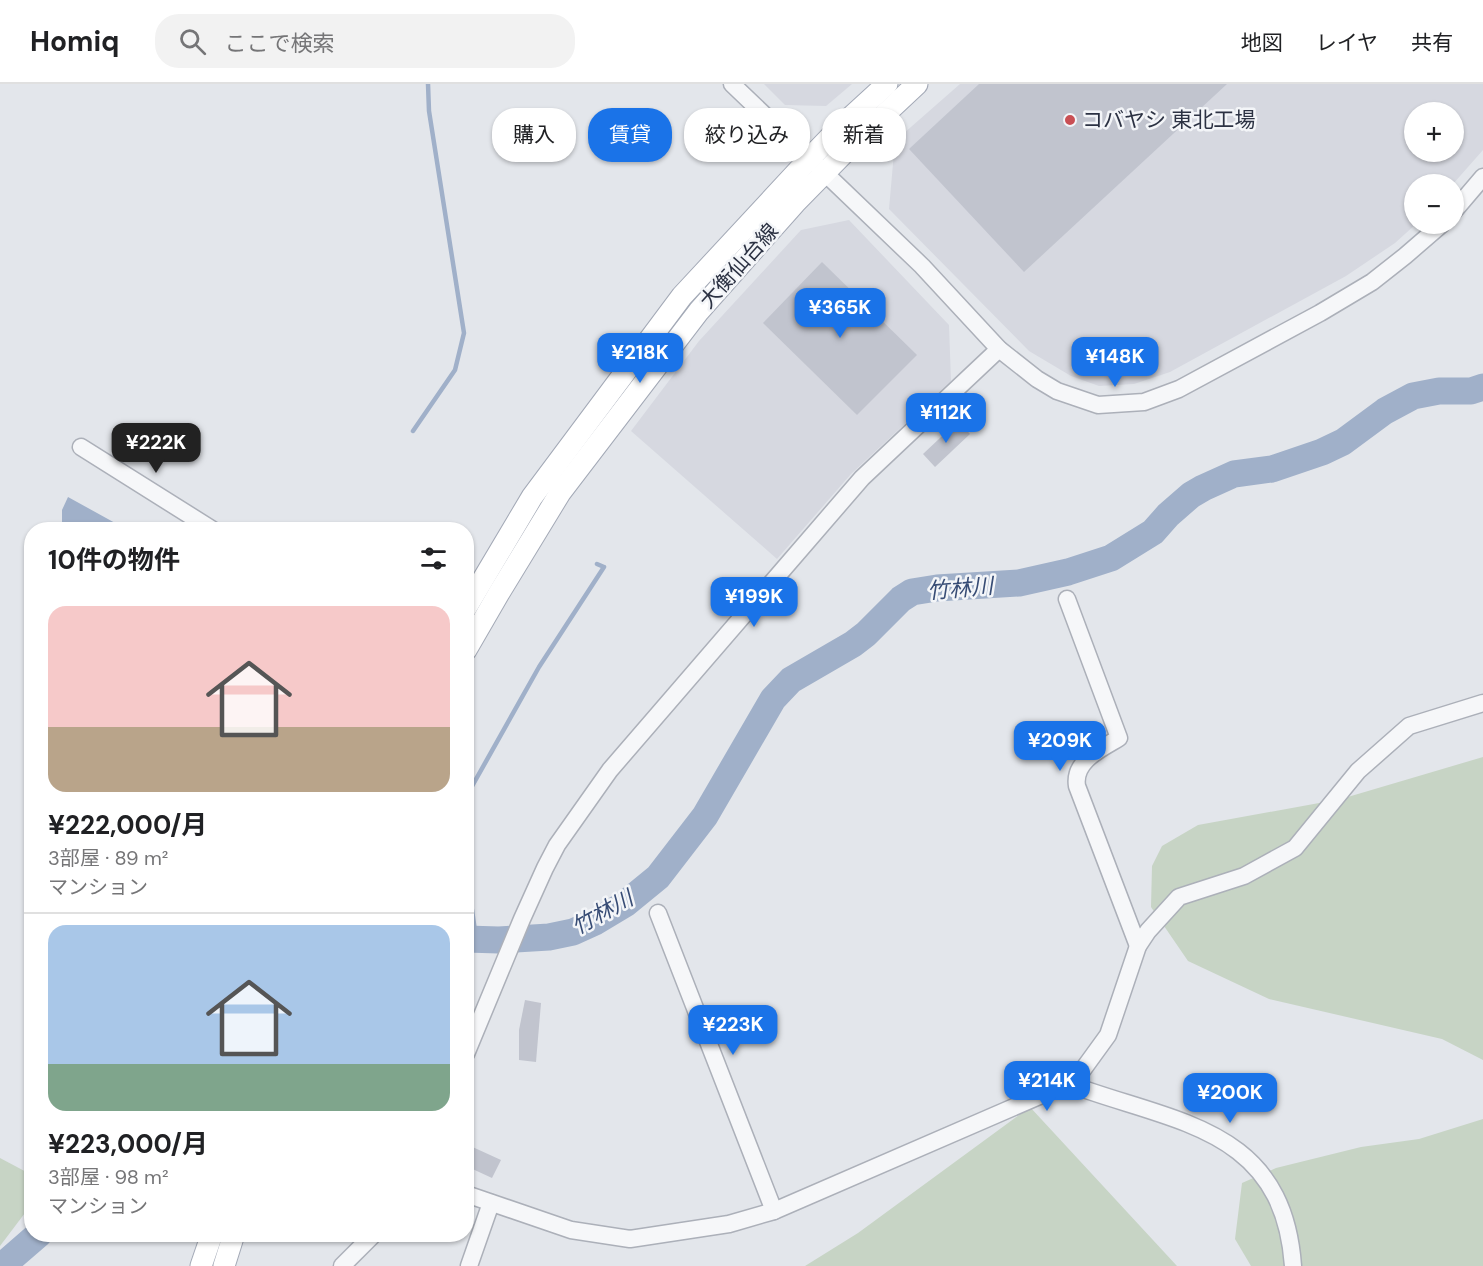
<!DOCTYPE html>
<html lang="ja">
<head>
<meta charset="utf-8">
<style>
  body { margin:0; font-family:"DM Sans","Noto Sans JP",sans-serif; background:#f2f2f2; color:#202124; height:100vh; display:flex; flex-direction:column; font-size:22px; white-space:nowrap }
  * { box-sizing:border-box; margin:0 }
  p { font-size:20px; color:#757577 }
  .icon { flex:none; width:33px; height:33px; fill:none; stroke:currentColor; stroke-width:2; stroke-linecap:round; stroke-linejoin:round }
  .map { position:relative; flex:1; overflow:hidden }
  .panel { position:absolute; left:24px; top:438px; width:450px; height:720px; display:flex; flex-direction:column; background:#fff; border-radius:24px; box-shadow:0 2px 4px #0004 }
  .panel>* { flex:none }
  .hud { position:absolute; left:492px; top:24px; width:570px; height:54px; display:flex; gap:12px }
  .tools { position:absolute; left:1404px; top:18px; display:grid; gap:12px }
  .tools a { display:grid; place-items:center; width:60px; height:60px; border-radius:50%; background:#fff; box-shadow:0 2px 4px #0004; font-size:30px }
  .price { position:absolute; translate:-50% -51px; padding:0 14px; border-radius:12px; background:#1a73e8; color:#fff; font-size:20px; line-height:39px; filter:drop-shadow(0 2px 3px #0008) }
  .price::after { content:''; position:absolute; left:50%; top:36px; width:18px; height:14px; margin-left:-9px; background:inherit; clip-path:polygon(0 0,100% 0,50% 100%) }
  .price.on { background:#222; color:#fff }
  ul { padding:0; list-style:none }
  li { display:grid; align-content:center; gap:12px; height:318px; padding:0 24px }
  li+li { border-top:2px solid #e0e0e0 }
  li span { display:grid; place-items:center; height:186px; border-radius:18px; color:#555 }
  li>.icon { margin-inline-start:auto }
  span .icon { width:108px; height:108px; fill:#fffc; stroke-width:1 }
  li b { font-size:26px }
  h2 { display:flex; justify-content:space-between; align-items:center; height:72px; padding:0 24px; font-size:26px }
  .pill { padding:0 21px; border-radius:24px; background:#fff; box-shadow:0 2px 4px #0004; font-size:21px; line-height:54px }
  .pill.on { background:#1a73e8; color:#fff }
  header { display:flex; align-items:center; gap:36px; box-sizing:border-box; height:84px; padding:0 30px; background:#fff; border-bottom:2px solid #e0e0e0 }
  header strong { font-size:28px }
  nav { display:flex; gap:33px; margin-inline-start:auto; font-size:21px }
  .search { width:420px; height:54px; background:#f2f2f2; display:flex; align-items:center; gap:15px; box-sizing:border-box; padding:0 21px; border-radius:24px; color:#757577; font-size:22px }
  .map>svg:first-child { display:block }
</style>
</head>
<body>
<header>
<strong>Homiq</strong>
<div class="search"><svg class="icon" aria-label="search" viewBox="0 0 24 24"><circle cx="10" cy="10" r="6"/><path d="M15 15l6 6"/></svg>ここで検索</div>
<nav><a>地図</a><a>レイヤ</a><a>共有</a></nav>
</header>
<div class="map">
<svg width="1483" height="1182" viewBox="0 0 1483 1182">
  <rect width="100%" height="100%" fill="#e3e6eb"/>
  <g fill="#d6d8e0" fill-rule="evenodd">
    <polygon points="764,0 852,0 826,22 785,21"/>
    <path d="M960,0h523v66l-30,34h-39l2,40 -21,19 -49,33 -176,96 -36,12 -35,2 -28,-10 -42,-25 -140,-142 6,-68zM1414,28h40v40h-40z"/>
    <polygon points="849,136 949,241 951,297 851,390 777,475 631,347 699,257 801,146"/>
  </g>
  <g fill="#c7d4c5">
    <polygon points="1483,673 1483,976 1442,955 1269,915 1188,877 1151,823 1152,782 1162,762 1198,741 1341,715"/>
    <polygon points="1030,1023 1177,1182 805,1182 858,1149"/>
    <polygon points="1483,1035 1483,1182 1251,1182 1235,1155 1242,1099 1276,1084 1361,1063 1419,1055"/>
    <polygon points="0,1074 32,1091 31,1121 0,1162"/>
  </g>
  <polygon fill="#a0b0c9" points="68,413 126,445 62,445 62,426"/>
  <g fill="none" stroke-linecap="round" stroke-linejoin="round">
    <g stroke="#a0b0c9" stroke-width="4.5">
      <polyline points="413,347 455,286 464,249 429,27 428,0"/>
      <polyline points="466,713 539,583 604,483 597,480"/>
      <polyline points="466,784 476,854"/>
    </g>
    <g stroke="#a0b0c9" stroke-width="27">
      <polyline points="466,855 499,856 549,853 573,848 595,838 625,820 658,793 705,732 773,615 791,596 853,560 866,550 901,515 912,508 937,504 1019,499 1068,488 1111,474 1153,448 1168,431 1191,411 1203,404 1234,390 1272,385 1322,368 1343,358 1385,327 1413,312 1439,307 1471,307 1483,303"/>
      <polyline points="2,1182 39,1150"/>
    </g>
  </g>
  <g fill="#c1c4ce">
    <polygon points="979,0 1227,0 1024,188 909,65"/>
    <polygon points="822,178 917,271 857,331 763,239"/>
    <polygon points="958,337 970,350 935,383 923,370"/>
    <polygon points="525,916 541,919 536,978 519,976 519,946"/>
    <polygon points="466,1060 501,1076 492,1094 466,1082"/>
  </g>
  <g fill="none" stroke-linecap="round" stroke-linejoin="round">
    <g stroke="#acb0b9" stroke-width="19">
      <g id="minor">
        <polyline points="732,0 922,182 999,265 1037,295 1057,307 1098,321 1144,318 1179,305 1320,229 1372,198 1405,172 1442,140"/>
        <polyline points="1454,127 1483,93"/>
        <polyline points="81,363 213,446"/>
        <path d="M1067,515l52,139c-18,11 -46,23 -42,48l61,160"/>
        <polyline points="658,829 774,1127"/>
        <polyline points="466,970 522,835 545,784 557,761 610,686 862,394 999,265"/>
        <path d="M1064,998c106,41 219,42 229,184"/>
        <polyline points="466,1110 571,1146 630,1155 729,1140 774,1127 1044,1010 1079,991 1108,951 1138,862 1148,847 1179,813 1244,792 1295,764 1358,687 1409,642 1483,619"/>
        <polyline points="342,1182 374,1150"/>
        <polyline points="469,1182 491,1119"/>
      </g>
    </g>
    <g stroke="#a3a9b6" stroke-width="23">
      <g id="major">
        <polyline points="466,524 532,413 682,212 810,74 839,44 887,0"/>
        <polyline points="466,566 499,509 560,409 699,227 795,119 854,59 917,0"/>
        <polyline points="201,1182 212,1150"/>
        <polyline points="224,1182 234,1150"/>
      </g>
    </g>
    <use href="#minor" stroke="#f6f7f9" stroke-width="16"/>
    <use href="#major" stroke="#fff" stroke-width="21"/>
  </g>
  <circle fill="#c94f54" stroke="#f3f5f8" stroke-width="2" cx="1070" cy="36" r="6"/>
  <g text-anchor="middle" stroke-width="5" stroke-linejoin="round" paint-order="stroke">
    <g font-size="21" fill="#2c3243" stroke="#f3f5f8" text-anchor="start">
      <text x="1082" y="43">コバヤシ 東北工場</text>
    </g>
    <g font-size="21" fill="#2c3243" stroke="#f3f5f8">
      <text transform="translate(739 182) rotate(-48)" y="7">大衡仙台線</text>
    </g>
    <g font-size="22" font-style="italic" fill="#374c75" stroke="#f3f5f8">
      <text transform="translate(960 504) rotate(-5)" y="8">竹林川</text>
      <text transform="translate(602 828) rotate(-29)" y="8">竹林川</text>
    </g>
  </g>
</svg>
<div class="tools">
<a>+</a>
<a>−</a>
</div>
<b class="price" style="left:840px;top:255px">¥365K</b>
<b class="price" style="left:640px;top:300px">¥218K</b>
<b class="price" style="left:1115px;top:304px">¥148K</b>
<b class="price" style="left:946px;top:360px">¥112K</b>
<b class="price on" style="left:156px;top:390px">¥222K</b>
<b class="price" style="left:754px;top:544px">¥199K</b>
<b class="price" style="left:1060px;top:688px">¥209K</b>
<b class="price" style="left:733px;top:972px">¥223K</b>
<b class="price" style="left:1047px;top:1028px">¥214K</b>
<b class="price" style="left:1230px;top:1040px">¥200K</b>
<div class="hud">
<a class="pill">購入</a>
<a class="pill on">賃貸</a>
<a class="pill">絞り込み</a>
<a class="pill">新着</a>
</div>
<section class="panel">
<h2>10件の物件<svg class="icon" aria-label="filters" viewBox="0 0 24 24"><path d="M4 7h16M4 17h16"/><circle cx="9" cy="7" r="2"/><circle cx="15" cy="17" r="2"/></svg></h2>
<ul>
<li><span style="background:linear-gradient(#f6c9c9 65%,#b9a48a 0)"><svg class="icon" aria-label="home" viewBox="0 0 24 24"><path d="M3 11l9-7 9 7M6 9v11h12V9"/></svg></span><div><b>¥222,000/月</b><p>3部屋 · 89 m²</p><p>マンション</p></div></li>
<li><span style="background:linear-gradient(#a9c7e8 75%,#7fa58c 0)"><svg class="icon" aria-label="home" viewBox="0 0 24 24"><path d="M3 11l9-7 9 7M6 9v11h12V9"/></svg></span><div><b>¥223,000/月</b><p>3部屋 · 98 m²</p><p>マンション</p></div></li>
</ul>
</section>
</div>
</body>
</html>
